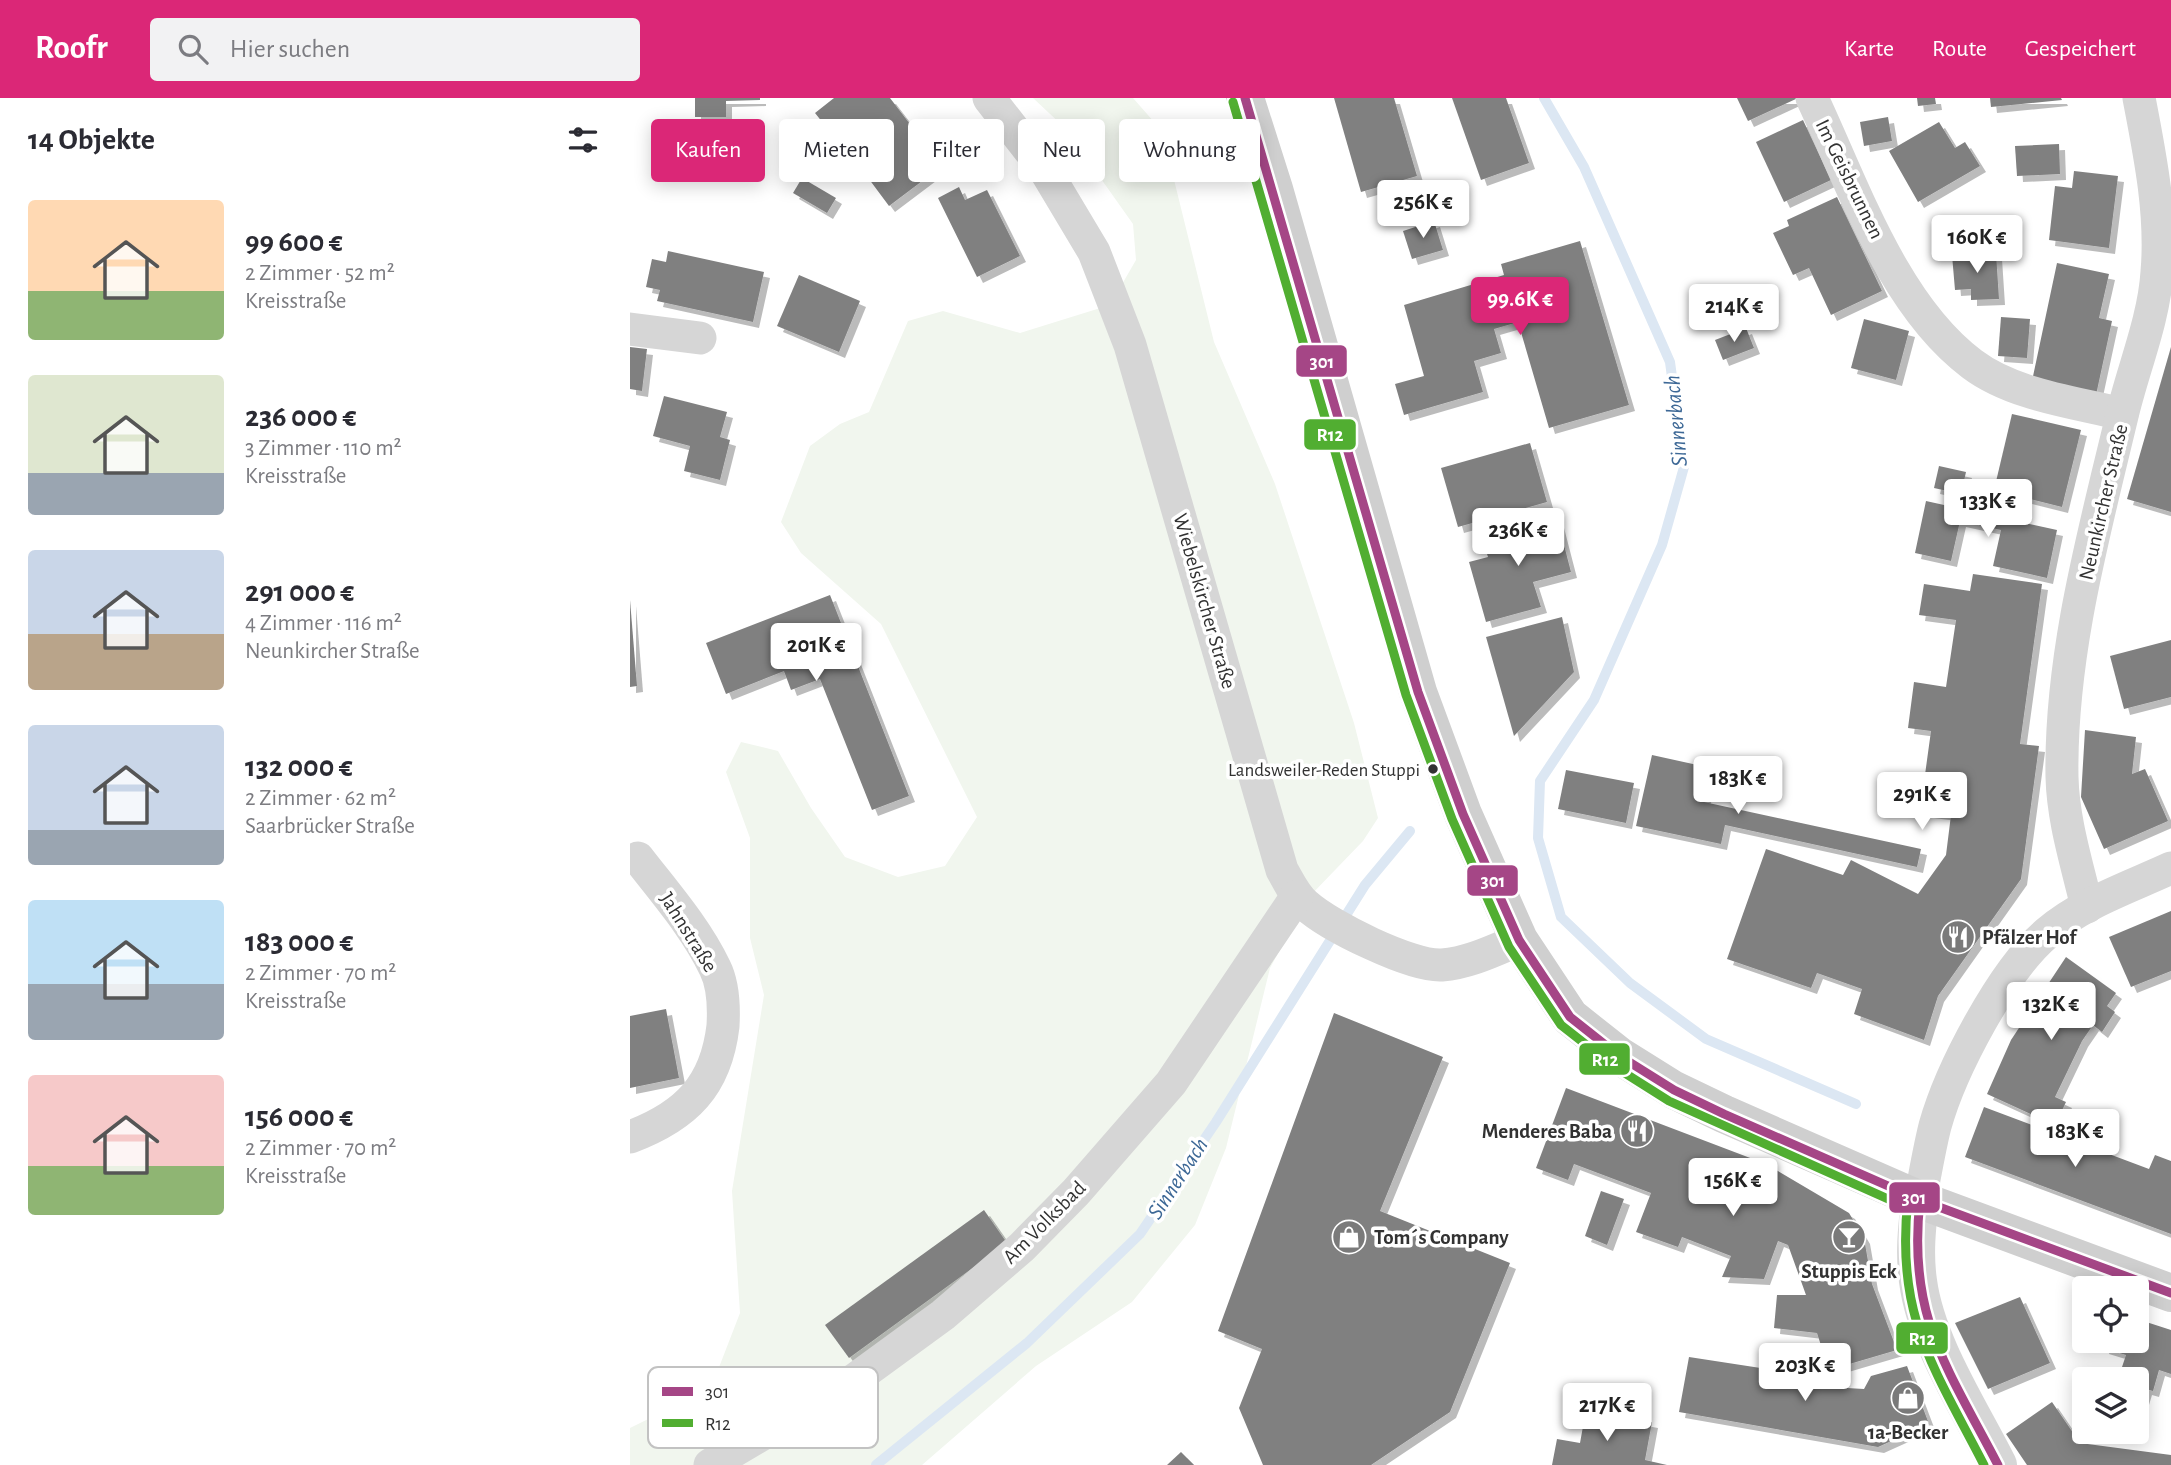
<!DOCTYPE html>
<html lang="de">
<head>
<meta charset="utf-8">
<style>
  body { margin:0; font-family:"Alegreya Sans",sans-serif; background:#f2f2f3; color:#2b2b33; height:100vh; display:flex; flex-direction:column; font-size:26px; white-space:nowrap }
  * { box-sizing:border-box; margin:0 }
  p { font-size:23px; color:#7c7c81 }
  .icon { flex:none; width:38px; height:38px; fill:none; stroke:currentColor; stroke-width:2; stroke-linecap:round; stroke-linejoin:round }
  .map { position:relative; flex:1; overflow:hidden }
  .sheet { display:flex; flex-direction:column; background:#fff; width:630px }
  .sheet>* { flex:none }
  .top-card { position:absolute; left:21px; top:21px; width:665px; height:63px; display:flex; gap:14px }
  .controls { position:absolute; left:1442px; top:1178px; display:grid; gap:14px }
  .controls a { display:grid; place-items:center; width:77px; height:77px; border-radius:7px; background:#fff; box-shadow:0 4px 18px #0003; font-size:35px }
  .price { position:absolute; translate:-50% -60px; padding:0 16px; border-radius:7px; background:#fff; color:#222; font-size:23px; line-height:46px; filter:drop-shadow(0 2px 4px #0008) }
  .price::after { content:''; position:absolute; left:50%; top:42px; width:21px; height:16px; margin-left:-10px; background:inherit; clip-path:polygon(0 0,100% 0,50% 100%) }
  .price.on { background:#db2777; color:#fff }
  ul { padding:0; list-style:none }
  li { display:flex; align-items:center; gap:21px; height:175px; padding:0 28px }
  li span { display:grid; place-items:center; flex:none; width:196px; height:140px; border-radius:7px; color:#555 }
  li>.icon { margin-inline-start:auto }
  span .icon { width:84px; height:84px; fill:#fffc; stroke-width:1 }
  li b { font-size:30px }
  h2 { display:flex; justify-content:space-between; align-items:center; height:84px; padding:0 28px; font-size:30px }
  .tag { padding:0 24px; border-radius:7px; background:#fff; box-shadow:0 4px 18px #0003; font-size:24px; line-height:63px }
  .tag.on { background:#db2777; color:#fff }
  header { display:flex; align-items:center; gap:42px; box-sizing:border-box; height:98px; padding:0 35px; background:#db2777; color:#fff }
  header strong { font-size:33px }
  nav { display:flex; gap:38px; margin-inline-start:auto; font-size:24px }
  .search { width:490px; height:63px; background:#f2f2f3; display:flex; align-items:center; gap:18px; box-sizing:border-box; padding:0 24px; border-radius:7px; color:#7c7c81; font-size:26px }
  main { display:flex; flex:1; min-height:0 }
  .map>svg:first-child { display:block }
</style>
</head>
<body>
<header>
<strong>Roofr</strong>
<div class="search"><svg class="icon" aria-label="search" viewBox="0 0 24 24"><circle cx="10" cy="10" r="6"/><path d="M15 15l6 6"/></svg>Hier suchen</div>
<nav><a>Karte</a><a>Route</a><a>Gespeichert</a></nav>
</header>
<main>
<section class="sheet">
<h2>14 Objekte<svg class="icon" aria-label="filters" viewBox="0 0 24 24"><path d="M4 7h16M4 17h16"/><circle cx="9" cy="7" r="2"/><circle cx="15" cy="17" r="2"/></svg></h2>
<ul>
<li><span style="background:linear-gradient(#ffd9b3 65%,#8fb573 0)"><svg class="icon" aria-label="home" viewBox="0 0 24 24"><path d="M3 11l9-7 9 7M6 9v11h12V9"/></svg></span><div><b>99 600 €</b><p>2 Zimmer · 52 m²</p><p>Kreisstraße</p></div></li>
<li><span style="background:linear-gradient(#dfe7d0 70%,#9aa5b1 0)"><svg class="icon" aria-label="home" viewBox="0 0 24 24"><path d="M3 11l9-7 9 7M6 9v11h12V9"/></svg></span><div><b>236 000 €</b><p>3 Zimmer · 110 m²</p><p>Kreisstraße</p></div></li>
<li><span style="background:linear-gradient(#c9d6e8 60%,#b9a48a 0)"><svg class="icon" aria-label="home" viewBox="0 0 24 24"><path d="M3 11l9-7 9 7M6 9v11h12V9"/></svg></span><div><b>291 000 €</b><p>4 Zimmer · 116 m²</p><p>Neunkircher Straße</p></div></li>
<li><span style="background:linear-gradient(#c9d6e8 75%,#9aa5b1 0)"><svg class="icon" aria-label="home" viewBox="0 0 24 24"><path d="M3 11l9-7 9 7M6 9v11h12V9"/></svg></span><div><b>132 000 €</b><p>2 Zimmer · 62 m²</p><p>Saarbrücker Straße</p></div></li>
<li><span style="background:linear-gradient(#bfe0f5 60%,#9aa5b1 0)"><svg class="icon" aria-label="home" viewBox="0 0 24 24"><path d="M3 11l9-7 9 7M6 9v11h12V9"/></svg></span><div><b>183 000 €</b><p>2 Zimmer · 70 m²</p><p>Kreisstraße</p></div></li>
<li><span style="background:linear-gradient(#f6c9c9 65%,#8fb573 0)"><svg class="icon" aria-label="home" viewBox="0 0 24 24"><path d="M3 11l9-7 9 7M6 9v11h12V9"/></svg></span><div><b>156 000 €</b><p>2 Zimmer · 70 m²</p><p>Kreisstraße</p></div></li>
</ul>
</section>
<div class="map">
<svg width="1541" height="1367" viewBox="0 0 1541 1367">
  <defs>
    <filter id="shadow"><feDropShadow dx="6" dy="6" stdDeviation="0" flood-color="#0004"/></filter>
  </defs>
  <rect width="100%" height="100%" fill="#fff"/>
  <polygon fill="#f1f6ee" points="403,0 503,0 532,33 584,244 645,386 724,625 748,720 733,743 679,799 640,870 596,1050 565,1127 502,1204 406,1268 292,1367 0,1367 0,1330 81,1290 110,1215 102,1093 134,897 120,840 120,740 96,674 111,644 148,653 181,710 215,759 268,779 315,768 347,719 251,526 171,455 151,424 180,348 210,326 239,314 278,223 313,213 390,235 480,207 506,162 503,126 435,30"/>
  <g fill="none" stroke-linecap="round" stroke-linejoin="round">
    <g stroke="#dce7f3" stroke-width="10">
      <polyline points="914,0 954,69 1040,264 1054,369 1032,447 964,602 910,683 908,740 931,819 1000,885 1076,941 1226,1006"/>
      <polyline points="246,1367 397,1245 510,1136 586,1024 735,787 780,733"/>
    </g>
  </g>
  <g fill="#808080" filter="url(#shadow)">
    <polygon points="65,0 130,0 130,2 96,3 96,19 65,19"/>
    <polygon points="204,0 260,0 312,68 259,108 233,73 241,67 208,22 197,30 185,15"/>
    <polygon points="704,0 764,0 787,78 731,94"/>
    <polygon points="822,0 876,0 899,65 851,82"/>
    <polygon points="1107,0 1168,0 1118,23"/>
    <polygon points="1287,0 1305,0 1306,6 1288,8"/>
    <polygon points="1360,0 1431,0 1432,2 1361,9"/>
    <polygon points="1258,19 1262,43 1234,48 1230,24"/>
    <polygon points="1173,22 1201,82 1154,104 1126,44"/>
    <polygon points="1309,24 1325,50 1335,44 1350,68 1288,104 1259,53"/>
    <polygon points="1429,46 1430,76 1387,78 1385,48"/>
    <polygon points="1444,73 1488,78 1479,150 1419,142 1425,88 1442,90"/>
    <polygon points="172,80 206,100 197,115 163,95"/>
    <polygon points="329,89 335,102 357,92 390,158 347,179 308,100"/>
    <polygon points="1207,99 1252,193 1201,217 1179,170 1163,177 1143,135 1159,128 1157,122"/>
    <polygon points="804,123 813,152 782,161 773,133"/>
    <polygon points="950,143 999,307 919,330 888,224 864,231 871,255 844,263 853,294 774,317 765,286 794,278 774,207 874,177 871,166"/>
    <polygon points="38,153 134,174 123,224 27,203 30,192 16,189 22,161 36,164"/>
    <polygon points="1366,155 1369,201 1341,202 1341,191 1325,192 1322,157"/>
    <polygon points="1427,165 1479,176 1469,220 1482,223 1466,297 1402,283"/>
    <polygon points="169,177 230,203 209,254 147,228"/>
    <polygon points="1371,219 1400,221 1397,260 1368,258"/>
    <polygon points="1234,221 1279,233 1266,282 1221,270"/>
    <polygon points="1116,230 1124,250 1093,262 1085,242"/>
    <polygon points="0,249 17,251 12,293 0,291"/>
    <polygon points="1541,249 1541,414 1497,401"/>
    <polygon points="34,298 97,314 90,339 100,342 90,382 54,373 60,348 23,338"/>
    <polygon points="1382,316 1451,332 1432,409 1364,392"/>
    <polygon points="900,345 917,404 828,429 811,370"/>
    <polygon points="1309,368 1336,374 1331,396 1304,390"/>
    <polygon points="1296,403 1427,432 1417,480 1363,468 1371,432 1330,423 1321,463 1285,455"/>
    <polygon points="927,420 941,474 903,484 911,509 856,524 839,464 858,459 852,440"/>
    <polygon points="1343,476 1412,486 1390,646 1409,648 1391,781 1308,898 1294,942 1224,916 1232,891 1187,875 1181,890 1097,861 1136,751 1213,777 1221,762 1288,796 1316,757 1321,717 1290,713 1301,633 1278,630 1284,584 1316,589 1326,522 1289,517 1294,486 1340,493"/>
    <polygon points="200,497 279,698 242,712 190,581 161,592 154,573 96,596 76,545"/>
    <polygon points="0,502 7,588 0,589"/>
    <polygon points="932,519 944,574 884,638 856,539"/>
    <polygon points="1541,542 1541,599 1494,611 1480,558"/>
    <polygon points="1455,632 1506,639 1502,676 1515,671 1538,723 1474,751 1451,699"/>
    <polygon points="1022,657 1081,670 1074,704 1291,751 1287,769 1095,727 1091,746 1006,728"/>
    <polygon points="936,672 1004,685 996,725 928,711"/>
    <polygon points="1541,813 1541,873 1501,889 1479,839"/>
    <polygon points="1436,859 1486,895 1477,908 1485,914 1472,934 1463,927 1452,943 1425,999 1436,1004 1425,1027 1357,996 1381,942"/>
    <polygon points="36,911 49,980 0,990 0,918"/>
    <polygon points="704,915 813,959 750,1113 880,1165 820,1314 741,1367 633,1367 609,1310 632,1251 588,1233"/>
    <polygon points="936,990 1136,1066 1219,1115 1234,1140 1242,1186 1267,1252 1199,1272 1187,1235 1144,1230 1147,1197 1176,1197 1158,1147 1148,1143 1134,1181 1092,1179 1101,1158 1052,1139 1048,1149 1006,1134 1021,1095 944,1066 938,1082 906,1070"/>
    <polygon points="1354,1009 1519,1071 1525,1057 1541,1063 1541,1136 1335,1059"/>
    <polygon points="971,1093 994,1101 977,1147 955,1138"/>
    <polygon points="354,1112 377,1145 219,1260 195,1227"/>
    <polygon points="1390,1199 1420,1265 1358,1291 1325,1225"/>
    <polygon points="1507,1221 1541,1232 1541,1276 1529,1272 1523,1293 1516,1291 1507,1321 1507,1281 1488,1281 1496,1257 1473,1250 1475,1242 1507,1242"/>
    <polygon points="1059,1259 1150,1273 1165,1287 1234,1291 1241,1278 1277,1268 1299,1326 1248,1349 1049,1314"/>
    <polygon points="1452,1272 1481,1280 1454,1281 1454,1309 1442,1306"/>
    <polygon points="1422,1304 1450,1345 1541,1357 1541,1367 1397,1367 1376,1336"/>
    <polygon points="956,1312 1022,1324 1015,1362 1037,1367 922,1367 927,1341 950,1345"/>
    <polygon points="551,1354 564,1367 537,1367"/>
  </g>
  <g fill="none" stroke-linecap="round" stroke-linejoin="round">
    <g stroke="#d6d6d6" stroke-width="33">
      <path d="M359,0l56,72 49,82 36,93 152,525c7,12 13,26 24,35 23,21 106,62 136,60 27,-2 53,-15 77,-25"/>
      <path d="M1182,0c41,87 81,207 160,266 41,31 102,38 150,50"/>
      <polyline points="0,231 70,240"/>
      <path d="M1457,809c-10,-43 -24,-86 -25,-130 -2,-122 32,-244 60,-361 11,-47 32,-96 35,-144 5,-58 -7,-117 -18,-174"/>
      <path d="M0,1039c56,-21 86,-51 93,-111 1,-18 0,-42 -8,-58 -19,-40 -50,-75 -77,-110"/>
      <path d="M1290,1102c5,-25 9,-50 15,-74 16,-57 68,-156 112,-193 35,-30 83,-46 124,-65"/>
      <polyline points="80,1367 224,1282 313,1217 392,1149 446,1094 541,985 667,798"/>
    </g>
    <path stroke="#d6d6d6" stroke-width="38" d="M1290,1102c-3,27 -6,53 -2,81 8,62 52,128 80,184"/>
    <polyline stroke="#cfcfcf" stroke-width="38" points="615,0 644,91 788,594 833,716 889,842 940,919 988,957 1044,992 1094,1016 1290,1102 1541,1195"/>
    <g stroke="#fff" stroke-width="14">
      <g id="bus-1">
        <polyline points="615,0 788,594 833,716 889,842 940,919 988,957 1044,992 1094,1016 1290,1102 1541,1195"/>
        <path d="M1290,1102c-13,116 27,167 78,265"/>
      </g>
    </g>
    <g stroke="#fff" stroke-width="14">
      <g id="bus-2">
        <polyline points="603,4 776,597 822,721 879,849 931,927 982,967 1039,1003 1285,1113"/>
        <path d="M1278,1101c-13,116 25,167 76,266"/>
      </g>
    </g>
    <use href="#bus-1" stroke="#a54686" stroke-width="9"/>
    <use href="#bus-2" stroke="#51ae31" stroke-width="9"/>
  </g>
  <defs>
    <g id="restaurant-disc" transform="scale(1.75)"><circle r="9.5" fill="#7a7a7a" stroke="#fff"/><path d="M-5-6h1v4h1v-4h1v4h1v-4h1v5L-1.5 .5V6h-2V.5L-5-1ZM5-6V6H3V1.5H1.5Q1.5-4 5-6Z" fill="#fff"/></g>
    <g id="shop-disc" transform="scale(1.75)"><circle r="9.5" fill="#7a7a7a" stroke="#fff"/><path d="M-5-2.5h2.3a2.7 3.5 0 0 1 5.4 0H5L5.5 6h-11ZM-1.5-2.5h3a1.5 2.3 0 0 0-3 0Z" fill="#fff"/></g>
    <g id="bar-disc" transform="scale(1.75)"><circle r="9.5" fill="#7a7a7a" stroke="#fff"/><path d="M-6-5H6L.8 .8V4.5H3.5V6h-7V4.5H-.8V.8Z" fill="#fff"/></g>
  </defs>
  <g fill-rule="evenodd">
    <use href="#restaurant-disc" x="1328" y="839"/>
    <use href="#restaurant-disc" x="1007" y="1033"/>
    <use href="#shop-disc" x="719" y="1139"/>
    <use href="#bar-disc" x="1219" y="1139"/>
    <use href="#shop-disc" x="1278" y="1300"/>
  </g>
  <circle fill="#323232" stroke="#fff" stroke-width="2.5" cx="803" cy="671" r="6"/>
  <g text-anchor="middle" stroke-width="7" stroke-linejoin="round" paint-order="stroke">
    <g font-size="19" fill="#323232" stroke="#fff" text-anchor="end">
      <text x="790" y="678">Landsweiler-Reden Stuppi</text>
    </g>
    <g font-size="21" fill="#323232" stroke="#fff">
      <text transform="translate(1220 81) rotate(64)" y="7">Im Geisbrunnen</text>
      <text transform="translate(1473 404) rotate(-77)" y="7">Neunkircher Straße</text>
      <text transform="translate(575 503) rotate(74)" y="7">Wiebelskircher Straße</text>
      <text transform="translate(59 834) rotate(58)" y="7">Jahnstraße</text>
      <text transform="translate(414 1124) rotate(-45)" y="7">Am Volksbad</text>
    </g>
    <g font-size="21" font-weight="bold" fill="#323232" stroke="#fff" text-anchor="start">
      <text x="1352" y="846">Pfälzer Hof</text>
      <text x="982" y="1040" text-anchor="end">Menderes Baba</text>
      <text x="744" y="1146">Tom´s Company</text>
      <text x="1219" y="1180" text-anchor="middle">Stuppis Eck</text>
      <text x="1278" y="1341" text-anchor="middle">1a-Becker</text>
    </g>
    <g font-size="23" font-style="italic" fill="#3d6896" stroke="#fff">
      <text transform="translate(1045 323) rotate(-95)" y="8">Sinnerbach</text>
      <text transform="translate(547 1080) rotate(-57)" y="8">Sinnerbach</text>
    </g>
  </g>
  <rect x="18" y="1269" width="230" height="81" rx="10" fill="#fff" stroke="#c2c2c2" stroke-width="2"/>
  <rect x="32" y="1289" width="31" height="9" fill="#a54686"/>
  <rect x="32" y="1321" width="31" height="8" fill="#51ae31"/>
  <g font-size="19" fill="#323232">
    <text x="75" y="1300">301</text>
    <text x="75" y="1332">R12</text>
  </g>
  <g stroke="#fff" stroke-width="2.5">
    <rect x="665" y="246" width="53" height="34" rx="7" fill="#a54686"/>
    <rect x="673" y="320" width="54" height="33" rx="7" fill="#51ae31"/>
    <rect x="836" y="766" width="53" height="33" rx="7" fill="#a54686"/>
    <rect x="948" y="944" width="53" height="34" rx="7" fill="#51ae31"/>
    <rect x="1258" y="1083" width="53" height="33" rx="7" fill="#a54686"/>
    <rect x="1265" y="1223" width="54" height="34" rx="7" fill="#51ae31"/>
  </g>
  <g font-size="19" text-anchor="middle" font-weight="bold" fill="#fff">
    <text x="692" y="270">301</text>
    <text x="700" y="343">R12</text>
    <text x="863" y="789">301</text>
    <text x="975" y="968">R12</text>
    <text x="1284" y="1106">301</text>
    <text x="1292" y="1247">R12</text>
  </g>
</svg>
<div class="controls">
<a><svg class="icon" aria-label="locate" viewBox="0 0 24 24"><circle cx="12" cy="12" r="6"/><path d="M12 2v4M12 18v4M2 12h4M18 12h4"/></svg></a>
<a><svg class="icon" aria-label="layers" viewBox="0 0 24 24"><path d="M12 4l9 5-9 5-9-5zM3 14l9 5 9-5"/></svg></a>
</div>
<b class="price" style="left:793px;top:142px">256K €</b>
<b class="price" style="left:1347px;top:177px">160K €</b>
<b class="price on" style="left:890px;top:239px">99.6K €</b>
<b class="price" style="left:1104px;top:246px">214K €</b>
<b class="price" style="left:1358px;top:441px">133K €</b>
<b class="price" style="left:888px;top:470px">236K €</b>
<b class="price" style="left:186px;top:585px">201K €</b>
<b class="price" style="left:1108px;top:718px">183K €</b>
<b class="price" style="left:1292px;top:734px">291K €</b>
<b class="price" style="left:1421px;top:944px">132K €</b>
<b class="price" style="left:1445px;top:1071px">183K €</b>
<b class="price" style="left:1103px;top:1120px">156K €</b>
<b class="price" style="left:1175px;top:1305px">203K €</b>
<b class="price" style="left:977px;top:1345px">217K €</b>
<div class="top-card">
<a class="tag on">Kaufen</a>
<a class="tag">Mieten</a>
<a class="tag">Filter</a>
<a class="tag">Neu</a>
<a class="tag">Wohnung</a>
</div>
</div>
</main>
</body>
</html>
